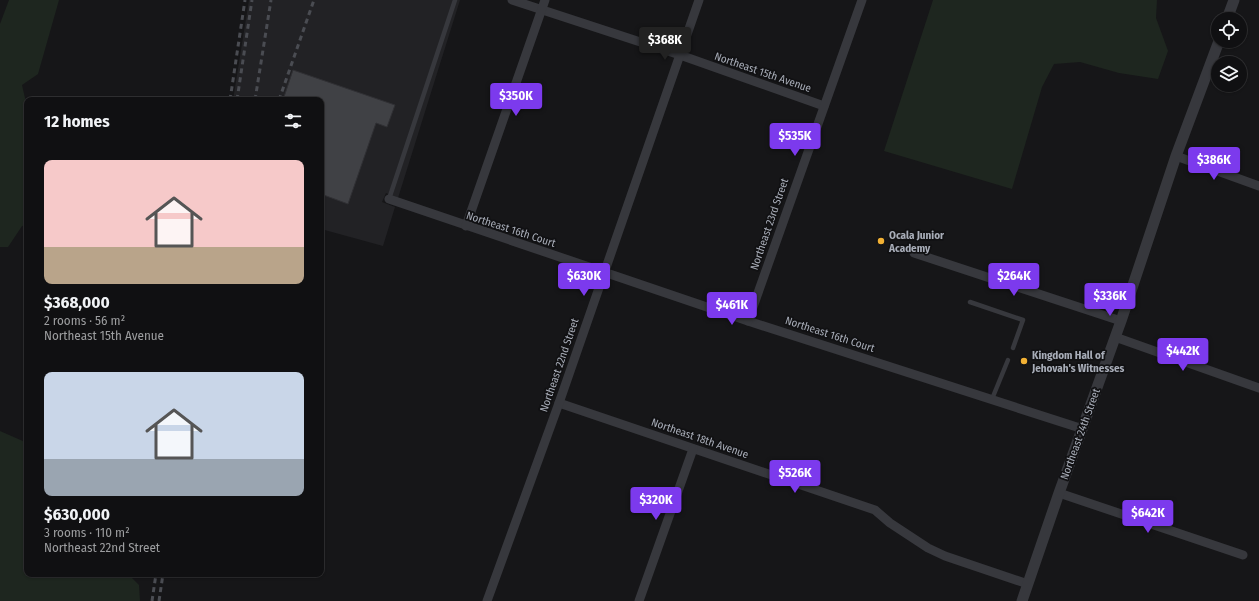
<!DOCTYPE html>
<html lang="en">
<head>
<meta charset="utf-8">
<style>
  body { margin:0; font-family:"Fira Sans Condensed",sans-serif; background:#1e1e20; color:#f1f3f6; height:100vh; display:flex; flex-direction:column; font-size:15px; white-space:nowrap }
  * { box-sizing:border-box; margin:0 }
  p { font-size:13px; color:#9c9d9f }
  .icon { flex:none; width:22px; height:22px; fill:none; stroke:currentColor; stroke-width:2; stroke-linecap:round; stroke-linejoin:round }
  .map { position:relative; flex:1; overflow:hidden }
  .sheet { position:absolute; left:24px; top:97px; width:300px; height:480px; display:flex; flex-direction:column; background:#101012; border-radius:8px; box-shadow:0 1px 3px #0004,0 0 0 1px #303032 }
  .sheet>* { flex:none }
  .tools { position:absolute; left:1211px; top:12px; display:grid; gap:8px }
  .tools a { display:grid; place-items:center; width:36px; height:36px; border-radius:50%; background:#101012; box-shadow:0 1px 3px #0004,0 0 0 1px #303032; font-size:20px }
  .price { position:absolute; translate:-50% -34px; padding:0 9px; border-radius:4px; background:#7c3aed; color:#fff; font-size:13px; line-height:26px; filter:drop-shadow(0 1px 2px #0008) }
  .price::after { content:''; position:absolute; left:50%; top:24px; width:12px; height:9px; margin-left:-6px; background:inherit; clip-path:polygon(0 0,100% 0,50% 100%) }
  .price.current { background:#222; color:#fff }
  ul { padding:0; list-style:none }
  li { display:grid; align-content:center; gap:8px; height:212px; padding:0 20px }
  li span { display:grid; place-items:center; height:124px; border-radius:8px; color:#555 }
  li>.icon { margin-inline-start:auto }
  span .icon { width:72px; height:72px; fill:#fffc; stroke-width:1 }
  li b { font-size:17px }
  h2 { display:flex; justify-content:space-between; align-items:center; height:48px; padding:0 20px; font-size:17px }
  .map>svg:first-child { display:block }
</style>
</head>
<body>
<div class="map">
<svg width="1259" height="601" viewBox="0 0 1259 601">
  <rect width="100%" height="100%" fill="#161618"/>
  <polygon fill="#222225" points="249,0 460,0 398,198 386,193 382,202 395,207 383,246 321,229 321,100 233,100"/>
  <g fill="#1e261f">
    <polygon points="9,0 59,0 38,74 22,85 27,107 27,225 22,226 8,247 0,247 0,24"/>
    <polygon points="933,0 1157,0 1156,18 1168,51 1158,79 1119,73 1080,62 1054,64 1042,87 1012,189 884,151"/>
    <polygon points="0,431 25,442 27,445 27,574 128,574 139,585 140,601 0,601"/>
  </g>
  <polygon fill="#404145" stroke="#303034" points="293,70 395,105 387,127 376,123 348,204 321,194 321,100 283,100"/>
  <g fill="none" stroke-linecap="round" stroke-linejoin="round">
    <g stroke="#37383d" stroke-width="4.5">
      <polyline points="389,199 455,0"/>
      <polyline points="970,302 1023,320 1013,348"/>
      <polyline points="992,399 1008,360"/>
    </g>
    <g stroke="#37383d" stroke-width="9">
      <polyline points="512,0 680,55 824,106"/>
      <polyline points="1176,156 1259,186"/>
      <polyline points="389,199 748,321 1083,429"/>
      <polyline points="466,226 545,0"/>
      <polyline points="914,253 1121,321"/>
      <polyline points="748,321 862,0"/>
      <polyline points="1115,337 1259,388"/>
      <polyline points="559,403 875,510 890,523 928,548 945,556 1028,584"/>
      <polyline points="1059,493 1243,555"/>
      <polyline points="487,601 559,403 699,0"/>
      <polyline points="639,601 693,449"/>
    </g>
    <g stroke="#37383d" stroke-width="11">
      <polyline points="1227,19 1234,0"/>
      <polyline points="1022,601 1059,493 1121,321 1176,156 1219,41"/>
    </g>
    <g stroke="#4a4c52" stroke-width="3" stroke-dasharray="5 4" stroke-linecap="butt">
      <polyline points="230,100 245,0"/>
      <polyline points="237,100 252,0"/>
      <polyline points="255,100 271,0"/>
      <polyline points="279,100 314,0"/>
      <polyline points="152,601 156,574"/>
      <polyline points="159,601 163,574"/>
    </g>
  </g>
  <g fill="#f2b134" stroke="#111113" stroke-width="1.5">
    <circle cx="881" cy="241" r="4"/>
    <circle cx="1024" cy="361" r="4"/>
  </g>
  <g text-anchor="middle" stroke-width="3.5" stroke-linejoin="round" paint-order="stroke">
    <g font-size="11" fill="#a8adb8" stroke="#111113">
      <text transform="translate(763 72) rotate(19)" y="4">Northeast 15th Avenue</text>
      <text transform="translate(769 224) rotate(-71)" y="4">Northeast 23rd Street</text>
      <text transform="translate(511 229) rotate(18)" y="4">Northeast 16th Court</text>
      <text transform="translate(830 334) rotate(18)" y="4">Northeast 16th Court</text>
      <text transform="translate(559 365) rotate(-71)" y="4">Northeast 22nd Street</text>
      <text transform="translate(1080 434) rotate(-70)" y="4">Northeast 24th Street</text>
      <text transform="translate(700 438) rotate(19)" y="4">Northeast 18th Avenue</text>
    </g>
    <g font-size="11" font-weight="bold" fill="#a8adb8" stroke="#111113" text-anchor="start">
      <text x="889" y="239">Ocala Junior<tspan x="889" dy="13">Academy</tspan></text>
      <text x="1032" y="359">Kingdom Hall of<tspan x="1032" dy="13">Jehovah's Witnesses</tspan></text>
    </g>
  </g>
</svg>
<div class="tools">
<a><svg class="icon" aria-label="locate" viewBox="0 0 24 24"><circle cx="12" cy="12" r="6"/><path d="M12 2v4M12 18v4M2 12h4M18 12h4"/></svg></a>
<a><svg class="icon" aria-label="layers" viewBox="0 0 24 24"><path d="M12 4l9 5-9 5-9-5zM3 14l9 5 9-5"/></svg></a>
</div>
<b class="price current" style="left:665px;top:61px">$368K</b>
<b class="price" style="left:516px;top:117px">$350K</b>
<b class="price" style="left:795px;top:157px">$535K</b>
<b class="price" style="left:1214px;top:181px">$386K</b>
<b class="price" style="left:584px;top:297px">$630K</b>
<b class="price" style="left:1014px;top:297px">$264K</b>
<b class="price" style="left:1110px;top:317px">$336K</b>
<b class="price" style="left:732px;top:326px">$461K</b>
<b class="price" style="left:1183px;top:372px">$442K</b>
<b class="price" style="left:795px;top:494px">$526K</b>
<b class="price" style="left:656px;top:521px">$320K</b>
<b class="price" style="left:1148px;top:534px">$642K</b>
<section class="sheet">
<h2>12 homes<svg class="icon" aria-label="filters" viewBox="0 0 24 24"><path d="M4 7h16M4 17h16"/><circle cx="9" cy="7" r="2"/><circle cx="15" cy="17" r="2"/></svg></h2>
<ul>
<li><span style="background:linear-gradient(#f6c9c9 70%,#b9a48a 0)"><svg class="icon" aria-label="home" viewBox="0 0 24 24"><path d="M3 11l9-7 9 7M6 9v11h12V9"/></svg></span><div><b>$368,000</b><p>2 rooms · 56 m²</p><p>Northeast 15th Avenue</p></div></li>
<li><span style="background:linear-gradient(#c9d6e8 70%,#9aa5b1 0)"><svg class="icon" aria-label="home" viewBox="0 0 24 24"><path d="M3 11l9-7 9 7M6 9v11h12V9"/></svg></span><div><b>$630,000</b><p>3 rooms · 110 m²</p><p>Northeast 22nd Street</p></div></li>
</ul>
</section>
</div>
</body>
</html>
